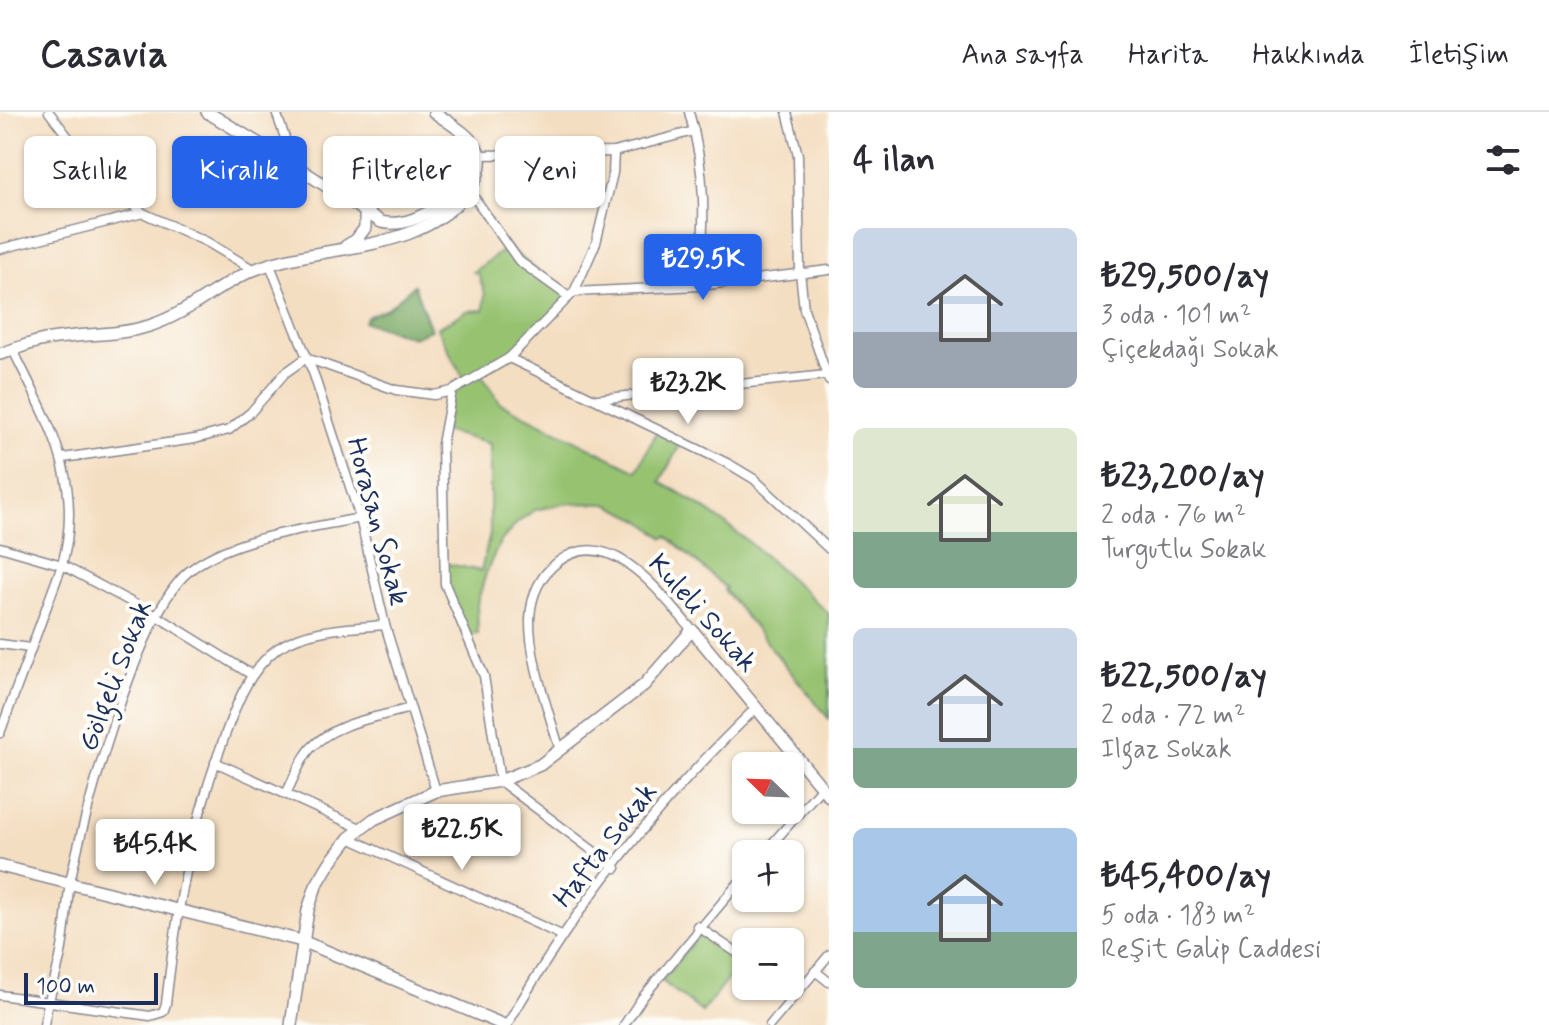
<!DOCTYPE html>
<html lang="tr">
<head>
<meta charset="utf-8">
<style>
  body { margin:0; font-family:Mynerve,sans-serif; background:#f2f2f3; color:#2b2b33; height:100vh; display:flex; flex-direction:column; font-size:30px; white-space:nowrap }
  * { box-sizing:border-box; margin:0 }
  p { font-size:26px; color:#7c7c81 }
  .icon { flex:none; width:44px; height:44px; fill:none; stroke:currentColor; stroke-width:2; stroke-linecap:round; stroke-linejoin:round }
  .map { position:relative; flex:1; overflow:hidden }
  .panel { display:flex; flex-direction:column; background:#fff; width:720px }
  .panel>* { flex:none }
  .hud { position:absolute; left:24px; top:24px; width:684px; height:72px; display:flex; gap:16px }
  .needle { width:52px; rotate:293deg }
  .fabs { position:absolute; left:732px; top:640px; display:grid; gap:16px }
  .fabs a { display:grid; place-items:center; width:72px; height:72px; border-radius:12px; background:#fff; box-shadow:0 2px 6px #0004; font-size:40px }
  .scale { position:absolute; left:24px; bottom:20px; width:134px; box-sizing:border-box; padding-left:8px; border:4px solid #1b2f5e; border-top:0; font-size:22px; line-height:28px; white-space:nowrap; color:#1b2f5e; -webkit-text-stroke:6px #fdfcf7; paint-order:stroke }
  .price { position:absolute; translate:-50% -68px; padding:0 18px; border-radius:8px; background:#fff; color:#222; font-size:26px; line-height:52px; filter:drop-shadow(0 2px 4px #0008) }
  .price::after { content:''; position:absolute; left:50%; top:48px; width:24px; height:18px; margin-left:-12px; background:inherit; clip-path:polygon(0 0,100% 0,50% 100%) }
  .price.current { background:#2563eb; color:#fff }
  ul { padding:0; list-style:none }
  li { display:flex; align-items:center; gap:24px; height:200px; padding:0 24px }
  li span { display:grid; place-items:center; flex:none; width:224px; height:160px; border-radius:12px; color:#555 }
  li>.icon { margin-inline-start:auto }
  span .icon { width:96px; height:96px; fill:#fffc; stroke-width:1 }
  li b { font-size:34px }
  h2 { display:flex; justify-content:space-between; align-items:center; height:96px; padding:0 24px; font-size:34px }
  .pill { padding:0 28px; border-radius:12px; background:#fff; box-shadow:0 2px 6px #0004; font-size:28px; line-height:72px }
  .pill.current { background:#2563eb; color:#fff }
  header { display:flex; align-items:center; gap:48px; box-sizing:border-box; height:112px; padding:0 40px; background:#fff; border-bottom:2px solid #e1e1e2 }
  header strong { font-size:38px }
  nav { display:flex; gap:44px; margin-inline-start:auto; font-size:28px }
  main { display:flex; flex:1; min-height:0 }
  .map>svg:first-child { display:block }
</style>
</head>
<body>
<header>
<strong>Casavia</strong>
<nav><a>Ana sayfa</a><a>Harita</a><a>Hakkında</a><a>İletişim</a></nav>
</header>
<main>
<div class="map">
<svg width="829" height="913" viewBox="0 0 829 913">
  <rect width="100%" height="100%" fill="#fdfcf7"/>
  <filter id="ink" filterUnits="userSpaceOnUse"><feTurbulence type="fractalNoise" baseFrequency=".0125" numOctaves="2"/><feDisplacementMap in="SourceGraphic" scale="16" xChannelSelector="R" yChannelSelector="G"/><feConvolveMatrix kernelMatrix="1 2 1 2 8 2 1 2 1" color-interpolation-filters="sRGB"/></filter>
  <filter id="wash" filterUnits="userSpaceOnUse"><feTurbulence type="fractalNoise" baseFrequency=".006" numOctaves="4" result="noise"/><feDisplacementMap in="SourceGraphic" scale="32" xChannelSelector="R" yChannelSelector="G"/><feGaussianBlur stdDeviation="1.8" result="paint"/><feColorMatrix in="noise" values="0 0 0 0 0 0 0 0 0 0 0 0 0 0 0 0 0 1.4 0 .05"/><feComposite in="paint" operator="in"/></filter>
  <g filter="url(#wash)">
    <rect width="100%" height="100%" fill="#f4dec1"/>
    <g fill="#97c371" stroke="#597968" stroke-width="2">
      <path d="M508,135l61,50 -60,61 -28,16 19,29 137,68 21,-42 24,12 -22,41c65,34 115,82 169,132v105l-105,-129 2,-2 -59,-52 -3,2 -23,-18 -34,-16 -40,-1 -32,7 -18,13 -17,19 -13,28 -10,34 1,30 -11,2 -14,-28 -9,-45 37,8 9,-37v-90l-46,-13 8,-40 14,-8 -29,-55 30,-17 17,-1 1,-16 -7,-21 -5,-1z"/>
      <polygon points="701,820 741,850 702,900 662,869"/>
    </g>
    <polygon fill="#79a963" stroke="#4a6c60" stroke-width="2" points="414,173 431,218 413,225 364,210 367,205 389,195"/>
  </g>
  <g filter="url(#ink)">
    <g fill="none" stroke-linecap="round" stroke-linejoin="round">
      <g stroke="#888690" stroke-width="11">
        <g id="street">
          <polyline points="49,0 104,72 143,101 207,130 254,158"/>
          <polyline points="276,0 294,52"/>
          <path d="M689,0c18,62 16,111 10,174"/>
          <polyline points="787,0 798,43 800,160 804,197 829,269"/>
          <polyline points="481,43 614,40 694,19"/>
          <polyline points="469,78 519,149 569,185"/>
          <polyline points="0,137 143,101"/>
          <polyline points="270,153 314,263 360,406 385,513 436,679"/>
          <polyline points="574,180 699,174 829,158"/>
          <polyline points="306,246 396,278 434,283 452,279 509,246 574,180 596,131 613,61 614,40"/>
          <polyline points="509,246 729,352 754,367 829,437"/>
          <polyline points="452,279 442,332 445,472 484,564 500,669 616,756"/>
          <polyline points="598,287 826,263"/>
          <polyline points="63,346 195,327 229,318 251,300 285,261 306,246"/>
          <polyline points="0,435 62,453 157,504 252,563"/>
          <polyline points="0,532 30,536"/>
          <path d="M0,621l62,-168c23,-84 -14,-143 -49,-215"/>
          <path d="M560,639c-11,-40 -31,-91 -30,-132 1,-23 10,-44 29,-58 52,-38 103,34 133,69"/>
          <polyline points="215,650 360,716"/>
          <path d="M286,682c7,-14 14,-33 24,-45 24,-27 67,-31 100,-41"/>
          <polyline points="349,726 561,823"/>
          <polyline points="763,742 822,675"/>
          <polyline points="697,814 746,847"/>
          <polyline points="815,859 829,870"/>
          <polyline points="785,874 796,882"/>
          <path d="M0,883l150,21 13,-4 3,-8c10,-90 25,-177 57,-263 12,-34 25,-71 55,-93 30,-20 72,-20 107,-23"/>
          <path d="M44,913c4,-29 15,-54 19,-83 3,-20 4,-40 7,-60 14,-68 68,-268 118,-310 41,-35 120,-43 172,-54"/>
          <path d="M507,913c70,-121 149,-221 250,-318"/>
          <polyline points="624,913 642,886 746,762"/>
          <polyline points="770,913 829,843"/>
        </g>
      </g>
      <g stroke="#888690" stroke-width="14">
        <g id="secondary">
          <path d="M207,0l87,53 87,57c28,7 55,-15 80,-28"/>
          <polyline points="346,134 356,128 365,116 365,101"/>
          <path d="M0,242c13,-4 27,-10 40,-13 36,-8 73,-4 109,-15 41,-13 69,-42 107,-57 69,-27 163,-13 212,-78 31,-41 -3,-57 -34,-79"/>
          <polyline points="0,754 302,829 504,913"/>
          <polyline points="291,913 308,798 316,774 329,752 349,726 374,707 436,679 500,669 540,653 644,573 692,518 829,684"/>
        </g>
      </g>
      <use href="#street" stroke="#fff" stroke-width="8"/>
      <use href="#secondary" stroke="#fff" stroke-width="11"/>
    </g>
  </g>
  <g text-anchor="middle" stroke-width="8" stroke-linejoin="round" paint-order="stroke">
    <g font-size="28" fill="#1b2f5e" stroke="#fdfcf7">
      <text transform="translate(379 409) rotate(75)" y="10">Horasan Sokak</text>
      <text transform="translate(704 500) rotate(48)" y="10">Kuleli Sokak</text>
      <text transform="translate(114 563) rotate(-69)" y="10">Gölgeli Sokak</text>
      <text transform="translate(604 732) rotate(-52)" y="10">Hafta Sokak</text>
    </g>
  </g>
</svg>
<div class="fabs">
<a><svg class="needle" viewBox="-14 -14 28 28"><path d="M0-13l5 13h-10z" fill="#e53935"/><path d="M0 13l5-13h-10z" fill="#7c7c81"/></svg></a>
<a>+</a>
<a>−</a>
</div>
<div class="scale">100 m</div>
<b class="price current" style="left:703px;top:190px">₺29.5K</b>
<b class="price" style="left:688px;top:314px">₺23.2K</b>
<b class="price" style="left:462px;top:760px">₺22.5K</b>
<b class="price" style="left:155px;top:775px">₺45.4K</b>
<div class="hud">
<a class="pill">Satılık</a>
<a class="pill current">Kiralık</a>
<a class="pill">Filtreler</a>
<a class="pill">Yeni</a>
</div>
</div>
<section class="panel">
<h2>4 ilan<svg class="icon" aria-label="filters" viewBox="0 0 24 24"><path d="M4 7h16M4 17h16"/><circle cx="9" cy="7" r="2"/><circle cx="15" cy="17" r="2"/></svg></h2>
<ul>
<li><span style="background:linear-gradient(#c9d6e8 65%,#9aa5b1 0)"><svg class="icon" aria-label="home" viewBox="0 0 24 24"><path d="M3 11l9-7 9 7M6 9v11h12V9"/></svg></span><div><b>₺29,500/ay</b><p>3 oda · 101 m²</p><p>Çiçekdağı Sokak</p></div></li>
<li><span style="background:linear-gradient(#dfe7d0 65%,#7fa58c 0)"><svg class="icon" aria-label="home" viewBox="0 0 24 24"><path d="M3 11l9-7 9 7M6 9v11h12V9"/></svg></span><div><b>₺23,200/ay</b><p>2 oda · 76 m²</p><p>Turgutlu Sokak</p></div></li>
<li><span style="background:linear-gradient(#c9d6e8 75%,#7fa58c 0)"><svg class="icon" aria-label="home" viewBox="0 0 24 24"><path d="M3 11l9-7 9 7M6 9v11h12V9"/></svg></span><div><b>₺22,500/ay</b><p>2 oda · 72 m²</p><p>Ilgaz Sokak</p></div></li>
<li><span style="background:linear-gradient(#a9c7e8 65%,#7fa58c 0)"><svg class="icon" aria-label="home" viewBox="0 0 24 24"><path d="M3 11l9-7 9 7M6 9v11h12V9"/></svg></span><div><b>₺45,400/ay</b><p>5 oda · 183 m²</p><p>Reşit Galip Caddesi</p></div></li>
</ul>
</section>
</main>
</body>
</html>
